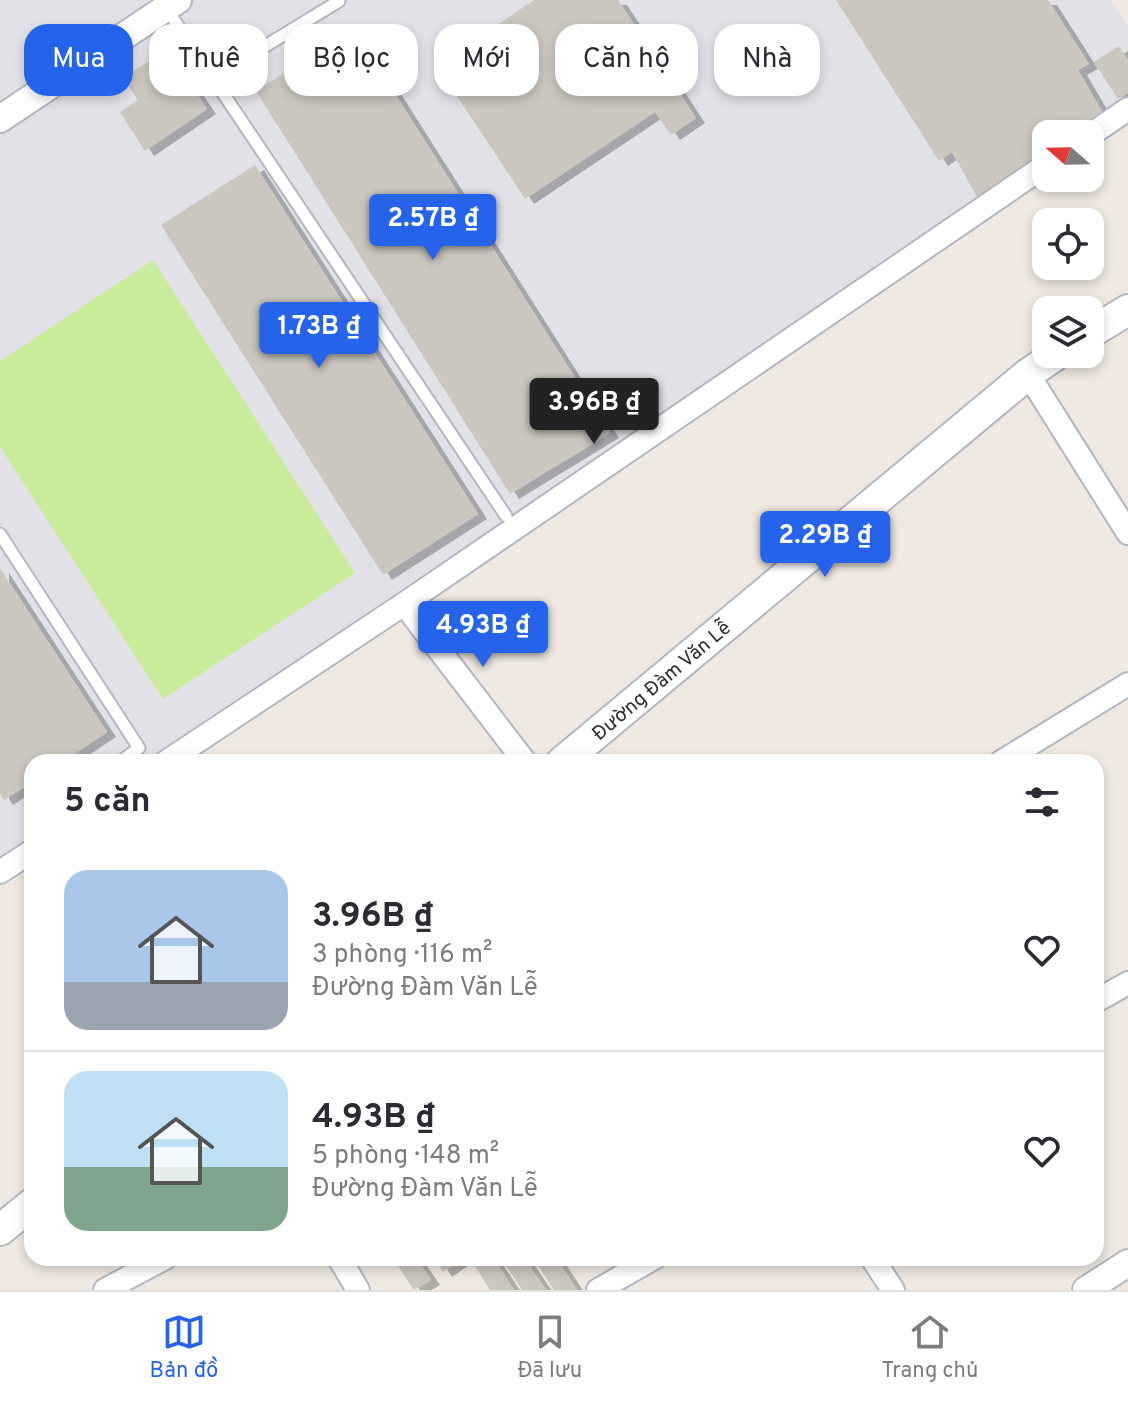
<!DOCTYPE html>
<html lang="vi">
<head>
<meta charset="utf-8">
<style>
  body { margin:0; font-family:Overpass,sans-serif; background:#f7f7f7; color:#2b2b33; height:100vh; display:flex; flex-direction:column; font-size:30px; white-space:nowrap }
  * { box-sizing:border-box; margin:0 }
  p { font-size:26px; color:#7c7c81 }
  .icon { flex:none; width:44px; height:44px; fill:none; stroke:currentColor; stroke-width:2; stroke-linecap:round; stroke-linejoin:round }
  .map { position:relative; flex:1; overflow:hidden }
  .panel { position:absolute; left:24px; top:754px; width:1080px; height:512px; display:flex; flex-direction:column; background:#fff; border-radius:24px; box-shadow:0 4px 12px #0003 }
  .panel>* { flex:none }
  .top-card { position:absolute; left:24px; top:24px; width:1080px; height:72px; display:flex; gap:16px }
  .needle { width:52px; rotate:290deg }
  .buttons { position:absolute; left:1032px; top:120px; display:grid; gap:16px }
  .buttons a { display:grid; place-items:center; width:72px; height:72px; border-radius:16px; background:#fff; box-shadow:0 4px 12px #0003; font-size:40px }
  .price { position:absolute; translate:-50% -68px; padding:0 18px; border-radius:8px; background:#2563eb; color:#fff; font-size:26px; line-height:52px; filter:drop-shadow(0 2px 4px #0008) }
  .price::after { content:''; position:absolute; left:50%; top:48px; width:24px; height:18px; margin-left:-12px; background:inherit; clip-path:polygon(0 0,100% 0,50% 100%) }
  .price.selected { background:#222; color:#fff }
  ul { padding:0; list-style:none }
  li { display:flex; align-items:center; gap:24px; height:200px; padding:0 40px }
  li+li { border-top:2px solid #e1e1e2 }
  li span { display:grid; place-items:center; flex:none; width:224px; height:160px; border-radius:24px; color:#555 }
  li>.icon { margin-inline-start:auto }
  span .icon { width:96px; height:96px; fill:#fffc; stroke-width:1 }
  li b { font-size:34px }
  h2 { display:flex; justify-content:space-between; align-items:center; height:96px; padding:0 40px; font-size:34px }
  .tag { padding:0 28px; border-radius:24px; background:#fff; box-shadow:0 4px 12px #0003; font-size:28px; line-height:72px }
  .tag.selected { background:#2563eb; color:#fff }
  .tab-bar { display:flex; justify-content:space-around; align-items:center; height:112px; border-top:2px solid #e1e1e2; background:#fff; font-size:22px; color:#7c7c81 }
  .tab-bar a { display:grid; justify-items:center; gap:4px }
  .tab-bar .selected { color:#2563eb }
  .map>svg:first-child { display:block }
</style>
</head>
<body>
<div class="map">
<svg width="1128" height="1290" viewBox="0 0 1128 1290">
  <defs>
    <filter id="shadow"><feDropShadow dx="9" dy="5" stdDeviation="0" flood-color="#0004"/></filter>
  </defs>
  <rect width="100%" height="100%" fill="#efe9e1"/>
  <polygon fill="#e3e1e8" points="0,0 1111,0 1128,26 1128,118 1090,134 1046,134 1046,172 145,762 32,762 32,836 0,857"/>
  <polygon fill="#c9ec9a" points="153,260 355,573 163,699 0,447 0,361"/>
  <g fill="#cbc7bf" filter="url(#shadow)">
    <polygon points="534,0 618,0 696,118 671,135 655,112 525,199 437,66"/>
    <polygon points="836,0 1048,0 1089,64 1078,70 1107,120 1087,134 1046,134 1046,161 981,204 952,152 939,161"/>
    <polygon points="354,29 610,433 510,494 256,91"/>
    <polygon points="1119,46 1128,60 1128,93 1118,99 1094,62"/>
    <polygon points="167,49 207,109 145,151 120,112 138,100 123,78"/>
    <polygon points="255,165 478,514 383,575 161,225"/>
    <polygon points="0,568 107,732 62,762 32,762 32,782 4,800 0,794"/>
    <polygon points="393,1258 416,1258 431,1280 414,1290"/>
    <polygon points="434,1258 463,1258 443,1272"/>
    <polygon points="486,1258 493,1258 514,1290 490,1290 475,1266"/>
    <polygon points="501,1258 524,1258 546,1290 522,1290"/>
    <polygon points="533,1258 556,1258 577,1290 554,1290"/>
  </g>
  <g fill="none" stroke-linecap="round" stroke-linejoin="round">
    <g stroke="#b4b7c1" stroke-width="15">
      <g id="service">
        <polyline points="166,8 506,516"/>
        <polyline points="213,78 339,1"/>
        <polyline points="0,534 139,748 120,762"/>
      </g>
    </g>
    <g stroke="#b4b7c1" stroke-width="26">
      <g id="minor">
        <polyline points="1090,135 1128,109"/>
        <polyline points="1028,374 1128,533"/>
        <polyline points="404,604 525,762"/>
        <polyline points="166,762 404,604 1046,165"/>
        <polyline points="1001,762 1128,684"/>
        <polyline points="0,872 32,851"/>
        <polyline points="1096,1001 1128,983"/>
        <polyline points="339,1258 358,1290"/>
        <polyline points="872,1258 893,1290"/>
        <polyline points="105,1290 165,1258"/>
        <polyline points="598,1290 654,1258"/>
      </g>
    </g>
    <g stroke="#b4b7c1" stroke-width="30">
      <g id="tertiary">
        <polyline points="0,119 178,0"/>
        <polyline points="1086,1290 1128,1263"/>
      </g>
    </g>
    <g stroke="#b4b7c1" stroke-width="34">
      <g id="secondary">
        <polyline points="1090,333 1128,310"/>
        <polyline points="562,762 1028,374 1057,354"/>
        <polyline points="0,1230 32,1204"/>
      </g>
    </g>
    <use href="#service" stroke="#fff" stroke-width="11"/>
    <use href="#minor" stroke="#fff" stroke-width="22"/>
    <use href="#tertiary" stroke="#fff" stroke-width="26"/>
    <use href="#secondary" stroke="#fff" stroke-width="30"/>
  </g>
  <g text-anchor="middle" stroke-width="6" stroke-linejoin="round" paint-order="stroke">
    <g font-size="20" fill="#2e2e2e" stroke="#fff">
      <text transform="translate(661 680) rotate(-40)" y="7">Đường Đàm Văn Lễ</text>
    </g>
  </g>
</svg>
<div class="buttons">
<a><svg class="needle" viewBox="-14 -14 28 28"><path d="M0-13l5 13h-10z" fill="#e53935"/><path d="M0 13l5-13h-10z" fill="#7c7c81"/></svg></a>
<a><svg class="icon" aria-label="locate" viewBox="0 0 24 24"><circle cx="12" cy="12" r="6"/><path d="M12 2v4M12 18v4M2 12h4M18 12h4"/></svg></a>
<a><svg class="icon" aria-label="layers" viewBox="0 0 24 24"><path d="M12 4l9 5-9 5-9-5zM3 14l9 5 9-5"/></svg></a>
</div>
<b class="price" style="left:433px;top:262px">2.57B ₫</b>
<b class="price" style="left:319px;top:370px">1.73B ₫</b>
<b class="price selected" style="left:594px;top:446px">3.96B ₫</b>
<b class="price" style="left:825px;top:579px">2.29B ₫</b>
<b class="price" style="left:483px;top:669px">4.93B ₫</b>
<div class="top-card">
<a class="tag selected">Mua</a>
<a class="tag">Thuê</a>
<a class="tag">Bộ lọc</a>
<a class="tag">Mới</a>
<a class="tag">Căn hộ</a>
<a class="tag">Nhà</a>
</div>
<section class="panel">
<h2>5 căn<svg class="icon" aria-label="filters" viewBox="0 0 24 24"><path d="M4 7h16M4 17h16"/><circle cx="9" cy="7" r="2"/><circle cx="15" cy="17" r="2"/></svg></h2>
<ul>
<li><span style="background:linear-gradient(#a9c7e8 70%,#9aa5b1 0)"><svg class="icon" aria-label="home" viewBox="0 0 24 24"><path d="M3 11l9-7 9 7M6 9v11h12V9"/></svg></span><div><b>3.96B ₫</b><p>3 phòng · 116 m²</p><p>Đường Đàm Văn Lễ</p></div><svg class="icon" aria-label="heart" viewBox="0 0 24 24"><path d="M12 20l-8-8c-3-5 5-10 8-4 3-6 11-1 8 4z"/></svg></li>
<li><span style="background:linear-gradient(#bfe0f5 60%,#7fa58c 0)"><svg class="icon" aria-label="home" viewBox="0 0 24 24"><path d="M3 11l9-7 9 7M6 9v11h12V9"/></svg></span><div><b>4.93B ₫</b><p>5 phòng · 148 m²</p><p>Đường Đàm Văn Lễ</p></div><svg class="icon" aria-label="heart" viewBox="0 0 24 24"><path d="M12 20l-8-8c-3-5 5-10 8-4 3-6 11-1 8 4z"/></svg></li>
</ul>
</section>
</div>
<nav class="tab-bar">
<a class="selected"><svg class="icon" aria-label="map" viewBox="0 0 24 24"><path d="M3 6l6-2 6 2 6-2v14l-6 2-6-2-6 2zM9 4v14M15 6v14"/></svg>Bản đồ</a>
<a><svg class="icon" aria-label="saved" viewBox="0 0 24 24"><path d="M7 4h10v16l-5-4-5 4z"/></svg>Đã lưu</a>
<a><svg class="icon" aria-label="home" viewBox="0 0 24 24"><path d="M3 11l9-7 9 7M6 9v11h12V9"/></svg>Trang chủ</a>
</nav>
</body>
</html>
